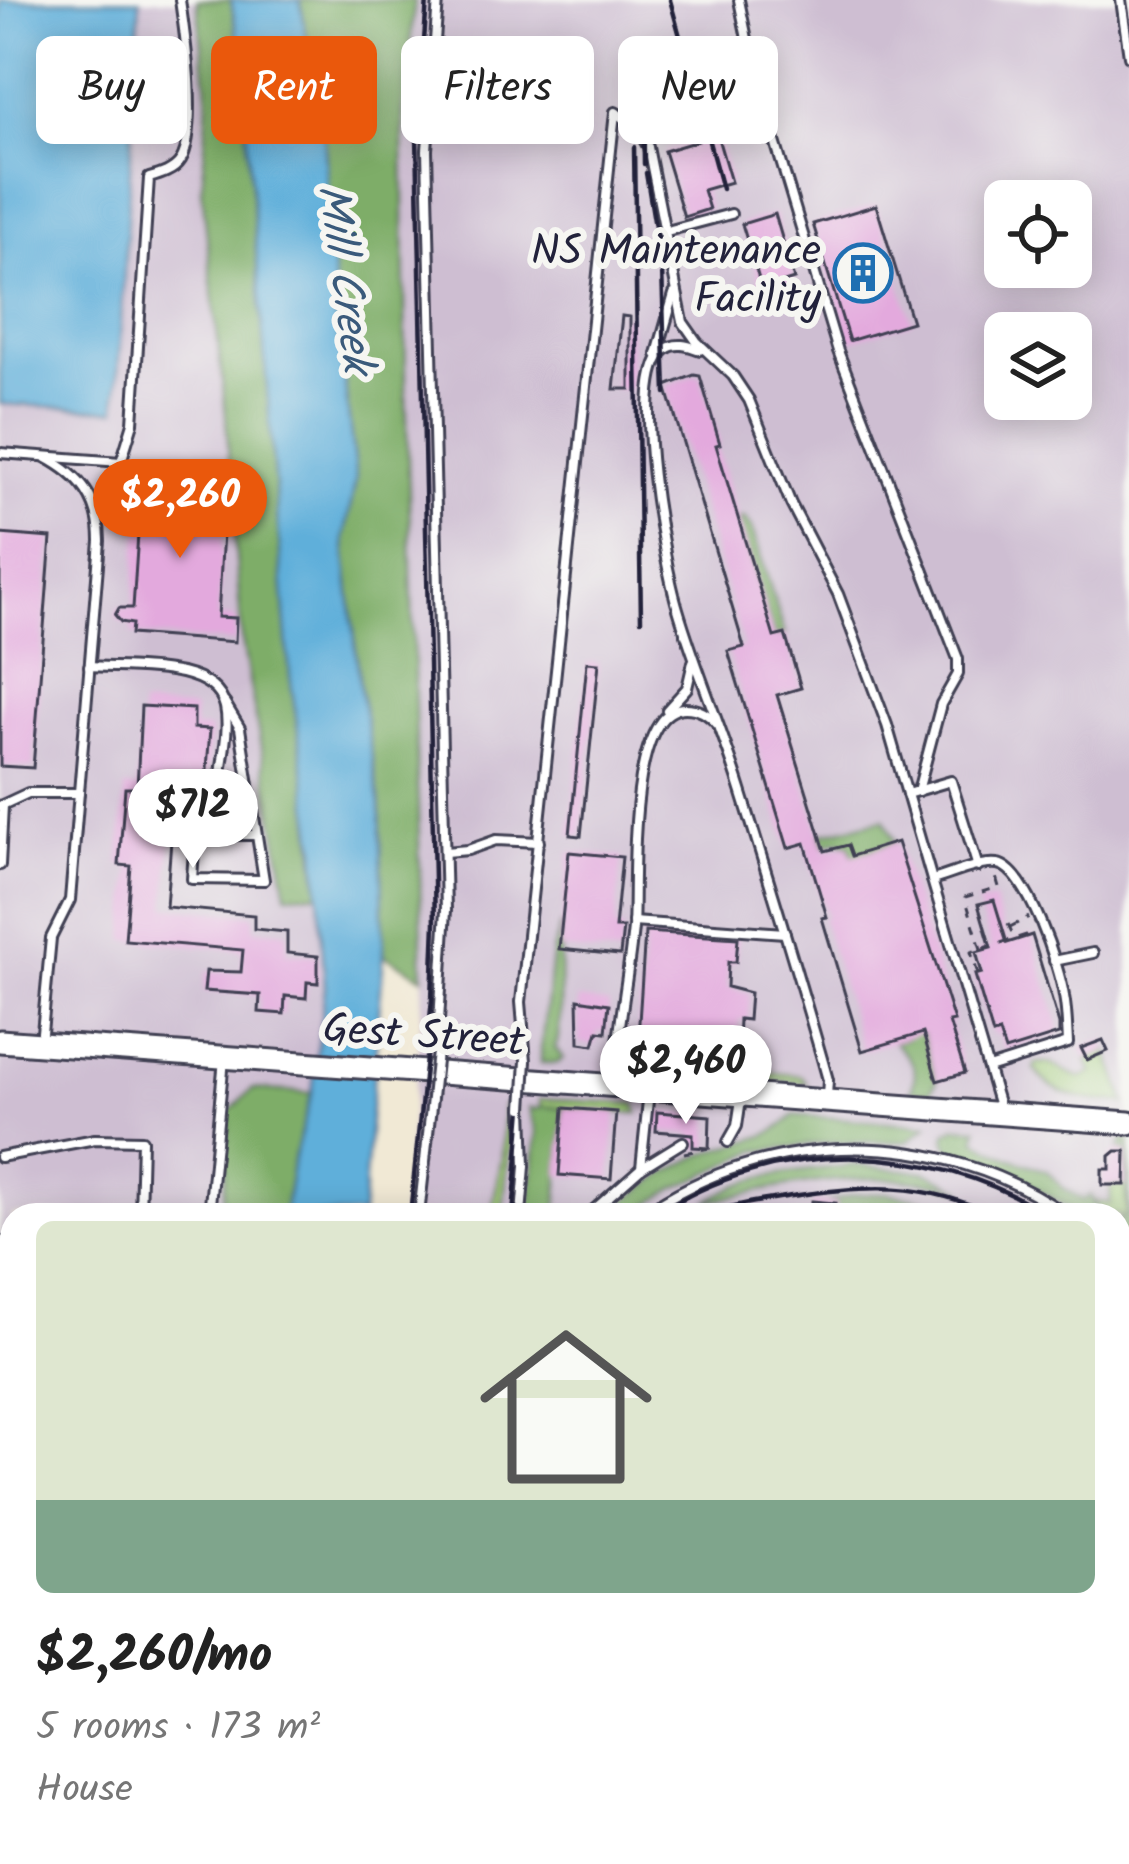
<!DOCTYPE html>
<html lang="en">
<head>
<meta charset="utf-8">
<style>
  body { margin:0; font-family:Kalam,sans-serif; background:#f6f6f6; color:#222; height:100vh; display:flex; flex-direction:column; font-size:45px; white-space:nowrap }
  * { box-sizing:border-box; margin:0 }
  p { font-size:39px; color:#767676 }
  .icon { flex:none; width:66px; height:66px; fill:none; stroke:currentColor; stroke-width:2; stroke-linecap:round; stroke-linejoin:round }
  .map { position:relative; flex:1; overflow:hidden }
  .details { position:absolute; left:0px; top:1203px; width:1131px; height:663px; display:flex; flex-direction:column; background:#fff; border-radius:36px 36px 0 0; box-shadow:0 6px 30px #0003 }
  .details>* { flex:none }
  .hud { position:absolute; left:36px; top:36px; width:1059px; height:108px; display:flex; gap:24px }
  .fabs { position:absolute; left:984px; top:180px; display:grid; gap:24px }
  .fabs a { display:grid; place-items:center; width:108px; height:108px; border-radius:18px; background:#fff; box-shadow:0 6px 30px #0003; font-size:60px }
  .price { position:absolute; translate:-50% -102px; padding:0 27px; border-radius:42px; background:#fff; color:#222; font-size:39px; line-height:78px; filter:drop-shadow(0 3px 6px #0008) }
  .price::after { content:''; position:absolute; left:50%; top:72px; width:36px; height:27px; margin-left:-18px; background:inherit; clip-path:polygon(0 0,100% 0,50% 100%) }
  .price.active { background:#ea580c; color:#fff }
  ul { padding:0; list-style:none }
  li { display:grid; align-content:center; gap:24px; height:636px; padding:0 36px }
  li span { display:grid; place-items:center; height:372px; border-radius:18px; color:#555 }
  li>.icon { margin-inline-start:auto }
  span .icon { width:216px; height:216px; fill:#fffc; stroke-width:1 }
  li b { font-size:51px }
  .chip { padding:0 42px; border-radius:18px; background:#fff; box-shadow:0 6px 30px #0003; font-size:42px; line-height:108px }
  .chip.active { background:#ea580c; color:#fff }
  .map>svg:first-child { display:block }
</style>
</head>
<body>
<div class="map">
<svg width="1129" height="1864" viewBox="0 0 1129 1864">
  <rect width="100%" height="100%" fill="#f6f6f2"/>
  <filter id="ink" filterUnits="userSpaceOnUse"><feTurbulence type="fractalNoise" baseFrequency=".00833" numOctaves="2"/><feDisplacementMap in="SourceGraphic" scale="24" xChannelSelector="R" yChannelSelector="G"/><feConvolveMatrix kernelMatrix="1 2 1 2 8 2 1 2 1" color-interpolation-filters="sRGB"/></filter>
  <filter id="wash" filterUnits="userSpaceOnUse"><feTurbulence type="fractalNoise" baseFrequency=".004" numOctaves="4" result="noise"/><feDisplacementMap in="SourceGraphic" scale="48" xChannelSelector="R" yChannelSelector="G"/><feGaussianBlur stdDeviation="2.7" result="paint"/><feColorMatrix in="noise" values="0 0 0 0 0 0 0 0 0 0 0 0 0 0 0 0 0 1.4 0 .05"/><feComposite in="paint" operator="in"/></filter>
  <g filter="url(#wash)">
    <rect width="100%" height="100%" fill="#f1e9d5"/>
    <g fill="#cebed2" fill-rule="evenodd">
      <polygon points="0,0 231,0 241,60 277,502 316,850 325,987 312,1093 292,1165 284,1215 12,1215 12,1317 0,1316"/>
      <path d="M415,0h714v1864h-1129v-104l12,1v93h1107v-639h-718l19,-180 3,-58 -17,-588 -3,-278zM1005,201h66v66h-66zM1005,333h66v66h-66z"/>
    </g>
    <g fill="#9ec976" stroke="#607658" stroke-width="3">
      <polygon points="759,1050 763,1052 765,1072 802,1076 807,1083 626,1069 626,1063 757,1072"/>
      <path d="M1108,1051l18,52c-37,-3 -68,-2 -92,-34l2,-6h12l33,15 11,-5 -5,-13z"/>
      <polygon points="540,1099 636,1104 638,1113 540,1106"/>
      <polygon points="504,1105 514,1107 502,1215 491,1215 502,1157"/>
      <polygon points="1111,1185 1125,1185 1127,1214 1120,1221 1119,1215 1104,1215 1093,1200 1110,1204"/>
      <polygon points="849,1206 904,1207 931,1215 835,1215 836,1211"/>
      <polygon points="0,1316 12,1317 12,1577 0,1576"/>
    </g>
    <g fill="#7ead67" stroke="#506851" stroke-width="3">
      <polygon points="197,0 231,0 241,60 277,502 319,893 287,894 242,641 226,417 202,190 208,100"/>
      <polygon points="300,0 415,0 403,111 406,389 423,977 384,955 380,804 360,687 344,537 356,479 335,301 324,131"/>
      <polygon points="738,518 746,519 752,528 785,634 774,637"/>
      <polygon points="884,819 896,843 868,852 899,1012 849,845 839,841 823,845 820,834"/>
      <path d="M561,924c-2,22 3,109 -6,124l8,10 -5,5h-17v-16l12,-99z"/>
      <path d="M918,1018l19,63 -7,11 -19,-1c10,-29 -2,-31 -17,-49l13,-4z"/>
      <polygon points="253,1089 312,1093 292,1165 284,1215 222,1215 230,1111"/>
      <polygon points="540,1106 564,1108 557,1215 529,1215 537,1133 529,1108 539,1109"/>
      <path d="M794,1115l134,10 -21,17h-75l-75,9 -83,38 -42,26h-23c28,-25 64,-48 98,-62 31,-12 64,-12 87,-38z"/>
      <polygon points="956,1127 978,1128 976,1140 1010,1158 1047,1171 1063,1188 1083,1200 1091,1195 1094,1207 1104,1215 1079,1215 1010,1172 954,1154 945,1140 946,1133"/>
      <polygon points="1123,1139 1129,1140 1129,1253 1119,1249 1119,1220 1127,1214 1126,1151 1119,1151"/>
      <path d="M853,1165l73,7 38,18c-87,-24 -171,-6 -257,12 42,-31 97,-30 146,-37z"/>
      <path d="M887,1193l49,9 20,13c-40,0 -81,-20 -120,-4v-8l-8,-1 25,-7z"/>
      <polygon points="1119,1288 1129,1301 1129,1363 1119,1344"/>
    </g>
    <g fill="#5fafda" stroke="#40688a" stroke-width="3">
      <polygon points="0,0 140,0 116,410 0,404"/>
      <polygon points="231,0 300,0 324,131 335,301 356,479 344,538 360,687 380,804 384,955 362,1215 284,1215 292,1165 312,1093 325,987 316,850 290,676 241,60"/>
      <polygon points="196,1854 276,1854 275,1864 195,1864"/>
    </g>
    <g id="blocks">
      <g fill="#e3a9dd">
        <polygon points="712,118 731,182 703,190 709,209 684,217 664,151 698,141 693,123"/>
        <polygon points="876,205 912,322 849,341 813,224"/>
        <polygon points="775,214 794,279 762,289 742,224"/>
        <polygon points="622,316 630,317 630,389 614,389"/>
        <polygon points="694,375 700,376 720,444 716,445 774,637 785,634 801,688 777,695 825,851 848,845 852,856 897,842 954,1021 949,1022 965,1073 937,1081 923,1033 862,1051 822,918 827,917 805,843 788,848 728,651 744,647 666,386"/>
        <polygon points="142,474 226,481 218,617 236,618 235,642 131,634 132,624 121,622 115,615 119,608 133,608"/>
        <polygon points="0,534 51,538 33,768 0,766"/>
        <polygon points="587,662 599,663 581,836 570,835"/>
        <polygon points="141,706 194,709 194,728 210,729 206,782 188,780 187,788 175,787 166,907 254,915 254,929 287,932 287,953 318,956 318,983 307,982 306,998 285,996 284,1014 259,1012 260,995 204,991 206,971 241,972 243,950 125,940 131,866 119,865 125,788 137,788"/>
        <polygon points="569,852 622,857 615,928 623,928 620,955 559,949"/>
        <polygon points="994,900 1007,943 1032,935 1059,1024 1059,1034 1005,1051 999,1033 993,1035 975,975 982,973 976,952 991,948 978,904"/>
        <polygon points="645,932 738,938 736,962 728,962 727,987 750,993 748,1020 739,1019 738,1043 759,1045 758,1072 626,1063 628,1036 638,1037"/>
        <polygon points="578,999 609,1004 606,1032 598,1031 594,1045 579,1043"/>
        <polygon points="1103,1040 1108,1051 1087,1060 1081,1048"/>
        <polygon points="564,1108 616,1112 611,1179 559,1175"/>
        <polygon points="657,1112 710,1116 709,1148 693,1147 693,1134 656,1131"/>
        <polygon points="1116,1151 1126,1151 1125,1185 1102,1185 1102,1169 1110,1169 1110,1156"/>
        <polygon points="812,1201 836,1203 835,1215 811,1215"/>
        <polygon points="0,1593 12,1594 12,1699 0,1697"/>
      </g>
    </g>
  </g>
  <g filter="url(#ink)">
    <use href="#blocks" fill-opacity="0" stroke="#414052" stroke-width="3"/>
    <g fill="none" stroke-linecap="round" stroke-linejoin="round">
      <g stroke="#414052" stroke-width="14">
        <g id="service">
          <polyline points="739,0 753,68 838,351 958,659 958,674 941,704 918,791"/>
          <polyline points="1121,0 1129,56"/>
          <polyline points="617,113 642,136 648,147 683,322 697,342 733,376 749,400 791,504 838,594 887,725 932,880"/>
          <polyline points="663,232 731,214"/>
          <path d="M700,350c-11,-4 -24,-9 -35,0 -37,30 0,216 13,259 18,61 44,120 63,181 30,97 60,193 87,290l-1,16"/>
          <polyline points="657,354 674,294"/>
          <path d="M0,453l121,9 12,-39 16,-245c11,-3 25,-7 32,-18 18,-31 4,-125 -1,-160"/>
          <path d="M89,666c38,3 126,-5 136,41 5,23 -3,52 -5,75"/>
          <polyline points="225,703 240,728 264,880 192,879 195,835 256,835"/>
          <polyline points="667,710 687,688 693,662"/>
          <polyline points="907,794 951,781 978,867"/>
          <polyline points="0,806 28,793 79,793"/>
          <polyline points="445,852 468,850 496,840 539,842"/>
          <polyline points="0,865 3,805"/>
          <polyline points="633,922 785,933"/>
          <polyline points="1054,961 1093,953"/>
          <path d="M41,1043l10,-105 19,-38 30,-359c0,-41 -19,-65 -55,-84"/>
          <polyline points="437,1052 446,910 427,150 438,0"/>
          <polyline points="526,1061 521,1002 615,112"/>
          <path d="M988,1068l80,-25c-1,-16 -1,-32 -4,-47 -4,-27 -37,-129 -67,-132 -20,-2 -46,11 -65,16l69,233"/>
          <path d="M614,1084c3,-53 14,-104 19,-156 3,-42 -8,-219 52,-220 14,0 23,6 32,16"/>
          <polyline points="728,1142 737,1126 741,1099"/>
          <polyline points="0,1157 95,1139 142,1140 140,1215"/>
          <polyline points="641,1168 649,1091"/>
          <polyline points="209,1215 224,1059"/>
          <polyline points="419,1215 432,1098"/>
          <polyline points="521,1215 525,1166 523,1108"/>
          <polyline points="588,1215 641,1168 683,1142"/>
          <path d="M642,1215c125,-88 300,-89 425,0"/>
          <polyline points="0,1241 12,1241"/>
          <polyline points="1119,1260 1129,1269"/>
          <polyline points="1119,1400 1129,1426"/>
          <polyline points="1119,1602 1129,1603"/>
          <polyline points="1119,1731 1129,1732"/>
          <polyline points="0,1816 12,1819"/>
          <polyline points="88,1854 98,1864"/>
          <polyline points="347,1864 347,1854"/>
          <polyline points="1064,1864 1065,1854"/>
        </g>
      </g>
      <g stroke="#414052" stroke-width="22">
        <polyline id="minor" points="1119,1804 1129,1805"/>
      </g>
      <g stroke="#414052" stroke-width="27">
        <polyline id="tertiary" points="0,1041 1129,1123"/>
      </g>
      <g stroke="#414052" stroke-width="30">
        <g id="secondary">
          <polyline points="0,1730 12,1731"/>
          <polyline points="1119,1842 1129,1843"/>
        </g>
      </g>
      <g stroke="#414052" stroke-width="3" stroke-dasharray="9 9" stroke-linecap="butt">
        <polyline points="1008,924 1015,939"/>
        <polyline points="1010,927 1029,917"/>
        <polyline points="981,949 965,897 999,887 996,877"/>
        <polyline points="978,974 971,952 1033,933"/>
        <polyline points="684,1153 715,1147"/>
        <polyline points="52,1864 58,1854"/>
      </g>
      <use href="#service" stroke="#fff" stroke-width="8"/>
      <use href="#minor" stroke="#fff" stroke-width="16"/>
      <use href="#tertiary" stroke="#fff" stroke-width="21"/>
      <use href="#secondary" stroke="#fff" stroke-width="24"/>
      <g stroke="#22223b" stroke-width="4.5">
        <polyline points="670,0 722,189"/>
        <polyline points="643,57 644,164"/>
        <polyline points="634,147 641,620"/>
        <polyline points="646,173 662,269 666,393"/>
        <polyline points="410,1215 432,999 435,923 417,136 427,0"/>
        <polyline points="513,1215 522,1107"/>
        <path d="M655,1215c120,-78 274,-75 393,0"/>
        <path d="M701,1215c30,-10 60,-14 91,-19 72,-11 134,-15 201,19"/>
        <polyline points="1119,1275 1129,1287"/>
        <polyline points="444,1854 445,1864"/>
        <polyline points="375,1864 375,1854"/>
        <polyline points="423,1864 425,1854"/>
      </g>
      <g stroke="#414052" stroke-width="14" stroke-linecap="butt">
        <g id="service-bridge">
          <polyline points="432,1098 437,1052"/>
          <polyline points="523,1108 526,1061"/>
        </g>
      </g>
      <use href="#service-bridge" stroke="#fff" stroke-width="8"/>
    </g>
  </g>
  <defs>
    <g id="building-ring" transform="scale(3)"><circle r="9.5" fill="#f6f6f2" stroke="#1f6fb2" stroke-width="1.5"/><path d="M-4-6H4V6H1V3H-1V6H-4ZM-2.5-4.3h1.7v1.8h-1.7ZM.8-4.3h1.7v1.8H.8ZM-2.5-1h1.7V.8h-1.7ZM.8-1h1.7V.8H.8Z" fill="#1f6fb2"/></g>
  </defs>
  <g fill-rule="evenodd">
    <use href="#building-ring" x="863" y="273"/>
  </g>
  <g text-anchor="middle" stroke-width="12" stroke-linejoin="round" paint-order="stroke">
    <g font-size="42" fill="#22223b" stroke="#f6f6f2" text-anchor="end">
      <text x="821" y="264">NS Maintenance<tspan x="821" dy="48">Facility</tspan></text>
    </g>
    <g font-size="42" fill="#22223b" stroke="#f6f6f2">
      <text transform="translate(424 1033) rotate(4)" y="15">Gest Street</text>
    </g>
    <g font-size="45" font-style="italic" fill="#3a5a7b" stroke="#f6f6f2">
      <text transform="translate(347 278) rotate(82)" y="16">Mill Creek</text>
    </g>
  </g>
</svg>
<div class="fabs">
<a><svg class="icon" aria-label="locate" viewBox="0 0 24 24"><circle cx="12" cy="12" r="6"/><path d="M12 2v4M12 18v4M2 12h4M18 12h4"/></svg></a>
<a><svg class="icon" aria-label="layers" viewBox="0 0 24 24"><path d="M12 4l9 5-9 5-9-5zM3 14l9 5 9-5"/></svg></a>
</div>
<b class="price active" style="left:180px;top:561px">$2,260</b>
<b class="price" style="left:193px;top:871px">$712</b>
<b class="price" style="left:686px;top:1127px">$2,460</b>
<div class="hud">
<a class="chip">Buy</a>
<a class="chip active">Rent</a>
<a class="chip">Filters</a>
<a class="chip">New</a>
</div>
<section class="details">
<ul>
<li><span style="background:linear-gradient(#dfe7d0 75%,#7fa58c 0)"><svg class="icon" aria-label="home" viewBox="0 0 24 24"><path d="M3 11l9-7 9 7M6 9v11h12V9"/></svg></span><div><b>$2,260/mo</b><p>5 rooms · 173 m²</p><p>House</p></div></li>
</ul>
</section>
</div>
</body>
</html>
